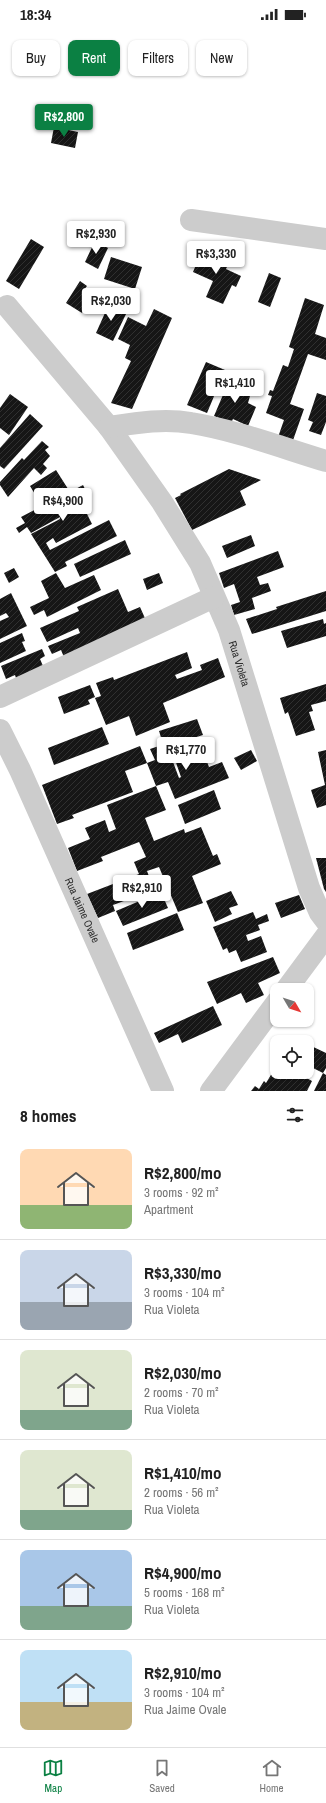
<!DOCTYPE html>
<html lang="en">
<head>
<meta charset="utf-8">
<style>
  body { margin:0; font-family:"Archivo Narrow",sans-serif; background:#f2f2f2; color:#222; height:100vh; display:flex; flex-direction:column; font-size:15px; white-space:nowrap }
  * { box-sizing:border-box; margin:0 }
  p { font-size:13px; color:#767676 }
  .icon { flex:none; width:22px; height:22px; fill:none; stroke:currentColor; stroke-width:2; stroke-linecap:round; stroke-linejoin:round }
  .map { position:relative; height:1063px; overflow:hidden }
  .details { display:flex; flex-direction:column; background:#fff; flex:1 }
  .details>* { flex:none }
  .hud { position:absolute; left:12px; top:12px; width:302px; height:36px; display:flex; gap:8px }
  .needle { width:26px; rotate:129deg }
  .controls { position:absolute; left:270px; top:955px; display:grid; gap:8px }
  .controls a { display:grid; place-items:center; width:44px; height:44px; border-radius:8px; background:#fff; box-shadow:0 1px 3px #0004; font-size:20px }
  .price { position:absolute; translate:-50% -34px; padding:0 9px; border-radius:4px; background:#fff; color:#222; font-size:13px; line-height:26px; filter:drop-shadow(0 1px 2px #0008) }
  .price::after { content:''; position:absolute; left:50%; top:24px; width:12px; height:9px; margin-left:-6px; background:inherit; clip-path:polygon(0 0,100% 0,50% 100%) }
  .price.on { background:#0b8043; color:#fff }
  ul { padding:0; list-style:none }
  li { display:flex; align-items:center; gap:12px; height:100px; padding:0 20px }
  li+li { border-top:1px solid #e0e0e0 }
  li span { display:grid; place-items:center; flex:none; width:112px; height:80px; border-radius:8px; color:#555 }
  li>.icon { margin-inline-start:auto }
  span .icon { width:48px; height:48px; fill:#fffc; stroke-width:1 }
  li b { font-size:17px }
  h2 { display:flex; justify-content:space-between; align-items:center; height:48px; padding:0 20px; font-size:17px }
  .tag { padding:0 14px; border-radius:8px; background:#fff; box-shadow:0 1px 3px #0004; font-size:14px; line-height:36px }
  .tag.on { background:#0b8043; color:#fff }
  .status { display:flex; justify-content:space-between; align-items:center; height:28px; padding:0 20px; background:#fff; direction:ltr }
  .status svg { height:11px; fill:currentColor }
  .dock { display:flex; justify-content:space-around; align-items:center; height:56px; border-top:1px solid #e0e0e0; background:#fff; font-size:11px; color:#767676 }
  .dock a { display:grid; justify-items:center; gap:2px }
  .dock .on { color:#0b8043 }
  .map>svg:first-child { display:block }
</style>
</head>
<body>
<div class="status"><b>18:34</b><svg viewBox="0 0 49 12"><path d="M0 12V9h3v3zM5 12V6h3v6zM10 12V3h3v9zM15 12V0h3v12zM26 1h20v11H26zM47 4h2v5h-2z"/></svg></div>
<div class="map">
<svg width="326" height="1063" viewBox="0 0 326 1063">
  <defs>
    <pattern id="building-hatch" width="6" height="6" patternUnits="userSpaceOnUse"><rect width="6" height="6" fill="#161616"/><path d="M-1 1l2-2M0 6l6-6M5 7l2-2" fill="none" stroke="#303030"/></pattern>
  </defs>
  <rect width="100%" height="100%" fill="#fff"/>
  <g fill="url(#building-hatch)">
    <polygon points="54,99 78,104 75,120 51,115"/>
    <polygon points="31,211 44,219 19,261 6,253"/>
    <polygon points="95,213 108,220 98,241 85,234"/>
    <polygon points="203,220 230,232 226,241 241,248 236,259 232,257 223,276 206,269 213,253 193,244"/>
    <polygon points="111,229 142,239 135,261 104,251"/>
    <polygon points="269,245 281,250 270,279 258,274"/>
    <polygon points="80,253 87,258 83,263 93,269 82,285 66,275"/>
    <polygon points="305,270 324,277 315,306 326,310 326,332 308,326 290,376 304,381 291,418 277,412 284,392 266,385 272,368 268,367 270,362 273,363 283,337 288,339 294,321 289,319"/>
    <polygon points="109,276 127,284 113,313 96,305"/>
    <polygon points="154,281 172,290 132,381 111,375 131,333 125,330 130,317 118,311 128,289 146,298"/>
    <polygon points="206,334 225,342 207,385 187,377"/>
    <polygon points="231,348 242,352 237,363 250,368 248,375 256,379 248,398 233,391 231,395 214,388"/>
    <polygon points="317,365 326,368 326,394 321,407 309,403 313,394 308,392"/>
    <polygon points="10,366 28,379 9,407 0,400 0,380"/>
    <polygon points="30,386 43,398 4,441 0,438 0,420"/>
    <polygon points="42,413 49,419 45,422 50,428 43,436 47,440 41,447 34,440 8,469 0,457 0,454 22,430 24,432"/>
    <polygon points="229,441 261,452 240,463 246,477 192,502 175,470 181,467 180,466"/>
    <polygon points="56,442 70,464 83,457 90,471 74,480 75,483 83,478 92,496 56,515 53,510 46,515 50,522 109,492 117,508 65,534 67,538 55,544 31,506 60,491 60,489 31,505 27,499 19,505 16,500 25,495 21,489 42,478 30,458"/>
    <polygon points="251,507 255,518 227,530 222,518"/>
    <polygon points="125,512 131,526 80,549 74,536"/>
    <polygon points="278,523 284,539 257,549 260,557 268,555 271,563 252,570 255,581 234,587 231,577 240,574 234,556 224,560 219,545"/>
    <polygon points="14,540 19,549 9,555 4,545"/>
    <polygon points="56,545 65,560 94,547 101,562 47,589 44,582 34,587 30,579 49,570 41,553"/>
    <polygon points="159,545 163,555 147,562 143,551"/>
    <polygon points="118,561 128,584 140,579 148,597 66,634 61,622 52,626 48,618 80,605 78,600 47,614 40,600 79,583 77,579"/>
    <polygon points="326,563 326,583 252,606 246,591 277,581 276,579"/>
    <polygon points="11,565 27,598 0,611 0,593 9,589 6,585 0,588 0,571"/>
    <polygon points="323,591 324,596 326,595 326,608 287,620 281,603"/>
    <polygon points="22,605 25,613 22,614 26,623 0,635 0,615"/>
    <polygon points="42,621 45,628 40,631 43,638 16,650 15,647 6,651 1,638"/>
    <polygon points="187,624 192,640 175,647 177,651 202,642 200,637 218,630 225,649 163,675 170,694 136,708 129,688 106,697 95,670 101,668 96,655 113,649 114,652"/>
    <polygon points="326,656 326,673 311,677 313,683 309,684 315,702 296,708 288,684 285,686 280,670"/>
    <polygon points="90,657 95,669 88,672 90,676 64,686 58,669"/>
    <polygon points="197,691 203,707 164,719 159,703"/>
    <polygon points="102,699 109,716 54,737 48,720"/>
    <polygon points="208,716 212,727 205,729 209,739 222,734 229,750 175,771 168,754 156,758 147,735 155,732 150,721 159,718 163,728 170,726 179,750 181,749 174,729"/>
    <polygon points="140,718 147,735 125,743 133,764 72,787 74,790 57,796 42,757"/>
    <polygon points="251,722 257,733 241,742 234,730"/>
    <polygon points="326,722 326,777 317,780 311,762 325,757 318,724"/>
    <polygon points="156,758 166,782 145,790 154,813 184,801 185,805 201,799 213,828 217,826 221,836 192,848 203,875 178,884 159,839 147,843 154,862 113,877 115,883 98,890 87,866 139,846 134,834 146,829 141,818 139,814 101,829 103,833 77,843 68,820 90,811 85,800 105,792 109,804 116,801 107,777"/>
    <polygon points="214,762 221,781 185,796 178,777"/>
    <polygon points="316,830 326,830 326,864 324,861"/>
    <polygon points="231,863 238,877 229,880 232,886 215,894 206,873"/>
    <polygon points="161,864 168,880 123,898 116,883"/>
    <polygon points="299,867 305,881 281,890 275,875"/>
    <polygon points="253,884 256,891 267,886 269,893 258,897 260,902 246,907 248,913 261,908 267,924 241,934 236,922 229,925 227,920 223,922 213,899"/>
    <polygon points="177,885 184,902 133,922 127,905"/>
    <polygon points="273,929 280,945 258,955 264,967 246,975 241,965 217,976 207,954"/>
    <polygon points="213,978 222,997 182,1015 178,1006 159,1015 154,1005"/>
    <polygon points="307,1016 326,1025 326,1040 323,1045 307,1037"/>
    <polygon points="277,1037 277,1044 306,1044 303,1048 312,1053 307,1063 251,1063 255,1058 259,1061 264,1053 266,1055"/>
    <polygon points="323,1045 326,1047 326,1063 314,1063"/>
  </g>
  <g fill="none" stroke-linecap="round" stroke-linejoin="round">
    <g stroke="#ccc" stroke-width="22">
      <polyline points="191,192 326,211"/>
      <path id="s1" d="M7,278l102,121 53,75 38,61 29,67 80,258 11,25 6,8"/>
      <path d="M109,399c26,-4 55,-9 82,-4 44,7 92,25 135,38"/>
      <polyline points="0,669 214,569"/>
      <path id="s2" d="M0,702l20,40 143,321"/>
      <polyline points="286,962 326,908"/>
      <polyline points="211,1063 277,974"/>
    </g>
  </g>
  <g text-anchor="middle" stroke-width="4" stroke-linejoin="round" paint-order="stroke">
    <g font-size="11" fill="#2f2f2f" stroke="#fff">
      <text dy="4" stroke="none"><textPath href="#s1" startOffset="430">Rua Violeta</textPath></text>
      <text dy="4" stroke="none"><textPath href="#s2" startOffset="198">Rua Jaime Ovale</textPath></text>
    </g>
  </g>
</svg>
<div class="controls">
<a><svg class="needle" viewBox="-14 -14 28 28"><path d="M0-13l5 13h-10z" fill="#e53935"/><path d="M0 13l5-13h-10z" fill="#767676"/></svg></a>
<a><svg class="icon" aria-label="locate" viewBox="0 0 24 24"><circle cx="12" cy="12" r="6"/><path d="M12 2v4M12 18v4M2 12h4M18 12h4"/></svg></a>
</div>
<b class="price on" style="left:64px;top:110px">R$2,800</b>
<b class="price" style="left:96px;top:227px">R$2,930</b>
<b class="price" style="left:216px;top:247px">R$3,330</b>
<b class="price" style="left:111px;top:294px">R$2,030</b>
<b class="price" style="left:235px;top:376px">R$1,410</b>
<b class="price" style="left:63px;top:494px">R$4,900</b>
<b class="price" style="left:186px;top:743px">R$1,770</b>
<b class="price" style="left:142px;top:881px">R$2,910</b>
<div class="hud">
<a class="tag">Buy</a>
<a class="tag on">Rent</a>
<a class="tag">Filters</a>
<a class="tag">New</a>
</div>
</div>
<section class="details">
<h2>8 homes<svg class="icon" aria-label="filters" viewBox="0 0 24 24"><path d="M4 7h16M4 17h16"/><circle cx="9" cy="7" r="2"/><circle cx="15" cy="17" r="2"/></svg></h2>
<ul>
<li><span style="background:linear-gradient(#ffd9b3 70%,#8fb573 0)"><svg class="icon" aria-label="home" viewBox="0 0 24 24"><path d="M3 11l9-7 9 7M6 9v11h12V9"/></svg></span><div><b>R$2,800/mo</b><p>3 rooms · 92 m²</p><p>Apartment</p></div></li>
<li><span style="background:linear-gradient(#c9d6e8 65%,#9aa5b1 0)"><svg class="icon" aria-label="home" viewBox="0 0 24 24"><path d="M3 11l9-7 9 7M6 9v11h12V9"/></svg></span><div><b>R$3,330/mo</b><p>3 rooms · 104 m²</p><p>Rua Violeta</p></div></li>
<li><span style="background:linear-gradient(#dfe7d0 75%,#7fa58c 0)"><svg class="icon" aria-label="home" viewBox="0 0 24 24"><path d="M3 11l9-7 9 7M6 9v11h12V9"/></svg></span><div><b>R$2,030/mo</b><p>2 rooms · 70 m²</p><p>Rua Violeta</p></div></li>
<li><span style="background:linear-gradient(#dfe7d0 75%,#7fa58c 0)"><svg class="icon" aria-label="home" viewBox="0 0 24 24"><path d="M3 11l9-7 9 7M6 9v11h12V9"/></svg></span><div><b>R$1,410/mo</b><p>2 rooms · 56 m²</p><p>Rua Violeta</p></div></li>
<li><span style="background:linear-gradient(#a9c7e8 70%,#7fa58c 0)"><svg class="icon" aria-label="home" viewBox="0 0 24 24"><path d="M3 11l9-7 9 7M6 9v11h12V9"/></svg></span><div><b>R$4,900/mo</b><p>5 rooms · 168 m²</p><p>Rua Violeta</p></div></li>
<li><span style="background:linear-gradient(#bfe0f5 65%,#c2b280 0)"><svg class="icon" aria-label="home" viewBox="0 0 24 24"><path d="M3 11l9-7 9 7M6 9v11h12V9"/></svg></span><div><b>R$2,910/mo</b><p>3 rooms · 104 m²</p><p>Rua Jaime Ovale</p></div></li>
</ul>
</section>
<nav class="dock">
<a class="on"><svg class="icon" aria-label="map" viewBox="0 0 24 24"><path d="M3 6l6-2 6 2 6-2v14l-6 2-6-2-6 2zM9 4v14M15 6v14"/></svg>Map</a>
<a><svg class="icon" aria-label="saved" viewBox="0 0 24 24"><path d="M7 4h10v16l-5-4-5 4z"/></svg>Saved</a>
<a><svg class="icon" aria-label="home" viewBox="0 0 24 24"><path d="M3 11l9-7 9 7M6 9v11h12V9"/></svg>Home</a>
</nav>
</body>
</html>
